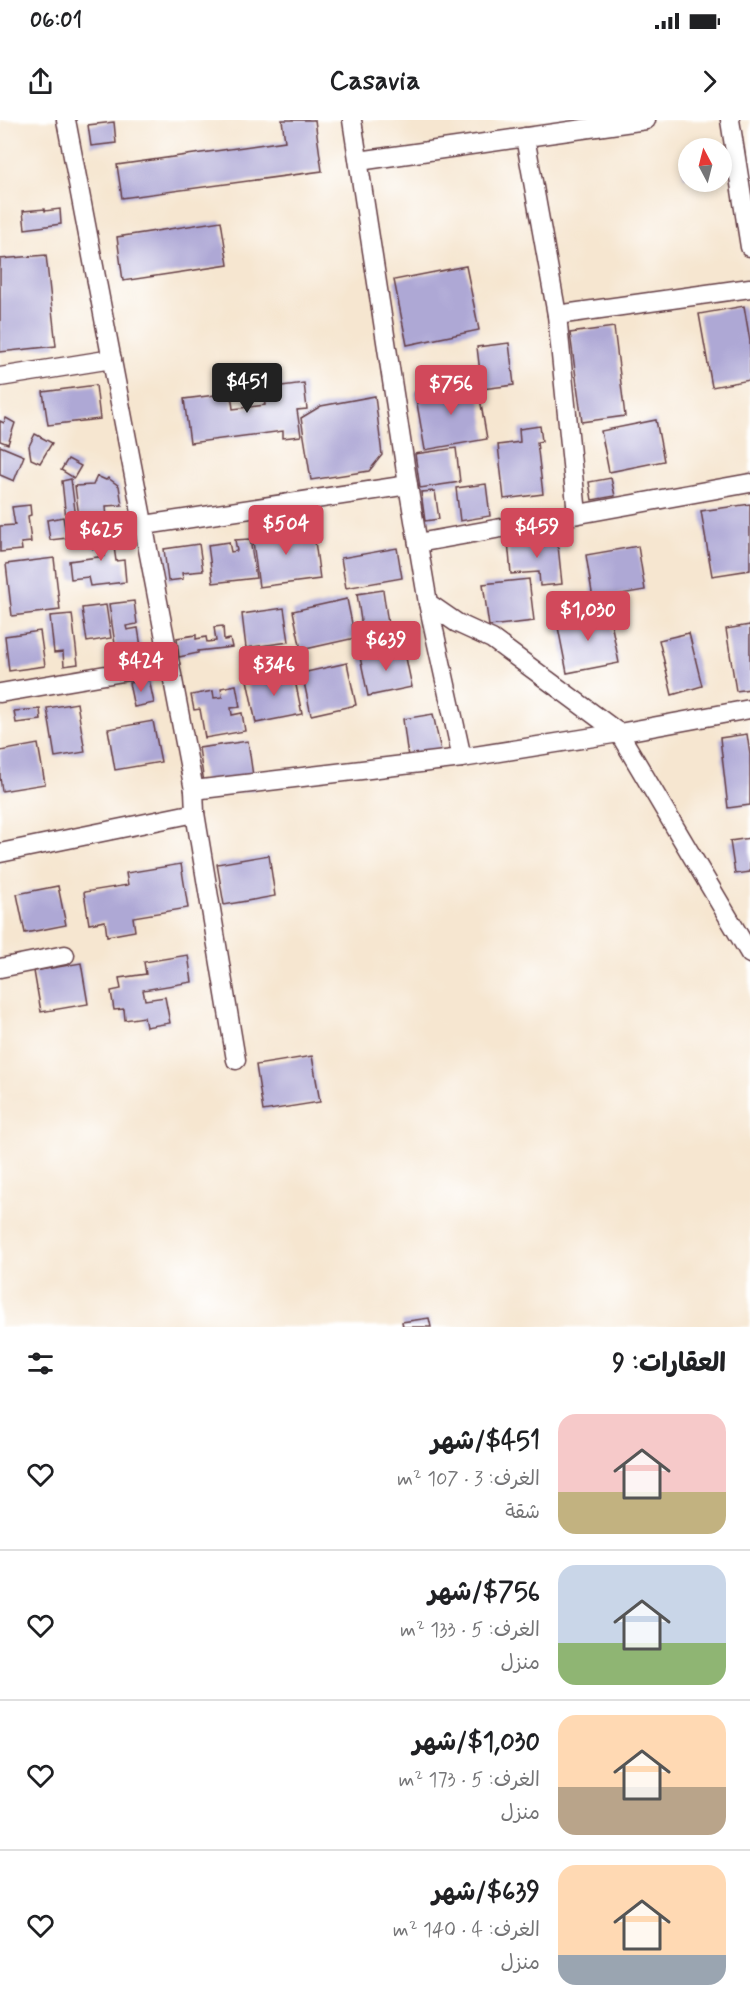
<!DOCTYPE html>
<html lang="ar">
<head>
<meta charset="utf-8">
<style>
  body { margin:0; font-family:Mynerve,"Playpen Sans Arabic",sans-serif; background:#f6f6f6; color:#202124; direction:rtl; height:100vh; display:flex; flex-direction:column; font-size:22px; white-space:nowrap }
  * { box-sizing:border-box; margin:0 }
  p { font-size:20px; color:#757577 }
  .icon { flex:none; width:33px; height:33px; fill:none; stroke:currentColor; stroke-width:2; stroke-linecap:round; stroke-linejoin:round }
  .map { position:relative; height:1207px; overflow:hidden; direction:ltr }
  .details { display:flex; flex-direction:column; background:#fff; flex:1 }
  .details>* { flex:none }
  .needle { width:39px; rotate:353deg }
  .controls { position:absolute; left:678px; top:18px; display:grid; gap:12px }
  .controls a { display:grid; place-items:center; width:54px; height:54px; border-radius:50%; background:#fff; box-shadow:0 3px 9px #0003; font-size:30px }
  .price { position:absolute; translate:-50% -51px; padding:0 14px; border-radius:6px; background:#d1495b; color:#fff; font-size:20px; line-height:39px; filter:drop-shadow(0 2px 3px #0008) }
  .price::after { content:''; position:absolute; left:50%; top:36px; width:18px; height:14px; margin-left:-9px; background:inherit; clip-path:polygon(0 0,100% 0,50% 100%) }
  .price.active { background:#222; color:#fff }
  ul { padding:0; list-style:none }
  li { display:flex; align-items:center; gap:18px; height:150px; padding:0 24px }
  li+li { border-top:2px solid #e0e0e0 }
  li span { display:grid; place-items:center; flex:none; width:168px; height:120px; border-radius:18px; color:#555 }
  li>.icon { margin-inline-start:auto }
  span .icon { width:72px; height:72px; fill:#fffc; stroke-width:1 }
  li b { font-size:26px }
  h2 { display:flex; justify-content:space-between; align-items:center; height:72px; padding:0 24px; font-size:26px }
  .status { display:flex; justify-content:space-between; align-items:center; height:42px; padding:0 30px; background:#fff; direction:ltr }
  .status svg { height:16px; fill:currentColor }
  header { display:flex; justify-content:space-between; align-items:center; height:78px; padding:0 24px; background:#fff; font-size:27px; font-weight:700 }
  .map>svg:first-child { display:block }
</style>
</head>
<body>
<div class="status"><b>06:01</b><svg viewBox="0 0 49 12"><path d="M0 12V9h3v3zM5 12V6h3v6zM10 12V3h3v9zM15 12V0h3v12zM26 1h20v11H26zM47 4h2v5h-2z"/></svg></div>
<header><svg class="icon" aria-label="forward" viewBox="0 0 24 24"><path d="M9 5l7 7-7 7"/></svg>Casavia<svg class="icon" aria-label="share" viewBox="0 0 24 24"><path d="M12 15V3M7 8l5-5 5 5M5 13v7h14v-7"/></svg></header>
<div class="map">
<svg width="750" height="1207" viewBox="0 0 750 1207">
  <rect width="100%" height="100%" fill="#fff"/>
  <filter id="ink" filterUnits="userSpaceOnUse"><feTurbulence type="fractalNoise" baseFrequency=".0167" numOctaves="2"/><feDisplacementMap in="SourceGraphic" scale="12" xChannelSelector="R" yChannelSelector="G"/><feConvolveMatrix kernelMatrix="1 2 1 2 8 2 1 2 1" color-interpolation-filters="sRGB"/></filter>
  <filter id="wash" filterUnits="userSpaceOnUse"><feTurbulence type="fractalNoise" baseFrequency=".008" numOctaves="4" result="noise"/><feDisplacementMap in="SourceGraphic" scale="24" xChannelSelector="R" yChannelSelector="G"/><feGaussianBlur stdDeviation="1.35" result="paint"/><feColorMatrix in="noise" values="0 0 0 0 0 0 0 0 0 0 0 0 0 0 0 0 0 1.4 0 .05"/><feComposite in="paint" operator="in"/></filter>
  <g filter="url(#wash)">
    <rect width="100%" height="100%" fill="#f6e6d0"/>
    <g id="blocks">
      <g fill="#aea8d5">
        <polygon points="282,0 315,0 322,51 122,78 117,45 285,21"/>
        <polygon points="114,2 116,23 91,26 88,5"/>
        <polygon points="688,44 688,57 684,58 682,45"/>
        <polygon points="45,89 45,91 60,89 61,104 25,109 23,91"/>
        <polygon points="221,101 228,145 123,161 117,117"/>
        <polygon points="46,135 56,226 0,232 0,139"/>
        <polygon points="466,146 479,210 407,225 394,160"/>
        <polygon points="744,186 750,221 750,260 712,267 699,194"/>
        <polygon points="614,207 625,296 582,302 570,213"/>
        <polygon points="509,223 514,265 482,269 477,227"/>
        <polygon points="281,258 282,266 304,263 307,289 297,290 301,316 283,318 283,311 190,323 184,279 231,273 233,289 265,285 262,261"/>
        <polygon points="477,261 487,319 425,330 415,272"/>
        <polygon points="96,265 100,299 48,305 43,272"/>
        <polygon points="375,276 382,335 369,351 311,360 301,298 321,286"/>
        <polygon points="6,298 15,303 8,324 0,321 0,301 4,303"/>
        <polygon points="656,300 664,341 609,352 601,311"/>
        <polygon points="540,306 542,321 537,322 543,374 504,379 498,325 520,322 519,309"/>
        <polygon points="35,314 52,323 40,343 31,339 29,326"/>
        <polygon points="0,326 24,336 14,361 0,355"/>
        <polygon points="456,328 460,362 420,368 415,334"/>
        <polygon points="68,339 81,346 74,358 61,350"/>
        <polygon points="97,356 106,360 108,358 119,366 122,385 106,386 107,400 124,398 125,408 81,413 75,366 93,365"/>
        <polygon points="611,358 615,376 592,380 589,362"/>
        <polygon points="71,359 76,398 66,399 62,361"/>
        <polygon points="486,364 490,396 460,401 456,368"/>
        <polygon points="435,371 439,399 425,401 421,372"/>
        <polygon points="750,384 750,450 712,456 701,391"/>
        <polygon points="30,385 31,395 28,396 31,422 21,423 22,430 0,432 0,406 15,405 12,387"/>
        <polygon points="63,397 67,418 50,420 47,400"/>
        <polygon points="78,401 79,414 67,415 66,402"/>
        <polygon points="313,406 320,459 259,467 252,414"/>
        <polygon points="125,410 126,418 108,420 109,427 114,427 116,441 124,440 126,462 90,466 88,457 71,459 69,441 105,436 104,428 93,429 91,414"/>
        <polygon points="81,415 87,416 88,424 72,427 70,418"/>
        <polygon points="557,416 562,464 540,466 539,452 511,454 508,421"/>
        <polygon points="250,419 256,458 213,463 208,425 229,422 231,432 237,431 235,420"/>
        <polygon points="199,424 203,451 182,453 183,459 168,461 164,429"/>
        <polygon points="638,426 645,470 593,479 586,435"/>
        <polygon points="397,428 402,458 346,468 341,438"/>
        <polygon points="54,438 60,490 12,496 6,444"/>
        <polygon points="529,459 534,501 489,506 483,464"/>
        <polygon points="383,470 389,510 363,514 357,474"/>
        <polygon points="347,479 355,518 301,530 293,491"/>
        <polygon points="134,481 137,504 126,506 127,510 138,508 141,527 116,531 109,484"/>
        <polygon points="106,485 111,518 87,522 82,488"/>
        <polygon points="284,488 289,522 246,528 242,494"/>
        <polygon points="609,492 619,543 567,553 557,502"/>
        <polygon points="72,494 78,544 64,546 63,532 54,533 50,496"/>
        <polygon points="750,505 750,569 736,571 726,509"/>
        <polygon points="223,506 224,520 230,519 232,527 198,531 198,533 179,537 177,518 196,515 196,519 206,517 207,522 216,521 214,507"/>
        <polygon points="40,511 45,546 9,551 5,516"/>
        <polygon points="689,513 702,566 672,575 659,520"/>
        <polygon points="404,528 412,567 368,576 360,537"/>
        <polygon points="347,543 356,585 311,595 302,553"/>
        <polygon points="293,551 302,594 256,603 247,560"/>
        <polygon points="149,559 154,583 134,587 129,563"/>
        <polygon points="236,565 240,587 231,588 232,595 242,593 245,611 205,618 200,589 194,590 191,575 213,571 214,578 222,577 221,568"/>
        <polygon points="77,583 85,632 55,637 47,588"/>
        <polygon points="40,589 41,600 16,603 14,591"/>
        <polygon points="433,594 441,631 408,637 403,599"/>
        <polygon points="153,601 161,642 115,650 108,609"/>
        <polygon points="747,614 750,635 750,685 728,688 720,618"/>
        <polygon points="248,621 255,670 206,677 199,628"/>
        <polygon points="38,624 45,664 2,671 0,657 0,631"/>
        <polygon points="750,718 750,752 735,754 730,721"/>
        <polygon points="269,735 275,776 224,785 217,744"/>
        <polygon points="181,744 188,788 133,797 135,811 107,816 105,801 89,804 84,772 128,765 126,753"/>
        <polygon points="58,766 66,805 25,813 17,774"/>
        <polygon points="188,835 192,862 143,870 145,880 165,877 170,903 146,907 144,897 125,900 124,889 114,890 111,871 121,869 119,858 146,854 144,842"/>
        <polygon points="81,843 88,884 41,892 34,851"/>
        <polygon points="312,936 320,982 263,991 256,945"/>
        <polygon points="429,1198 431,1207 403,1207 402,1202"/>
      </g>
    </g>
  </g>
  <g filter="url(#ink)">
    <use href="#blocks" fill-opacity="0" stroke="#643d44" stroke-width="1.5"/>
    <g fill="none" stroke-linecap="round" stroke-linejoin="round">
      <g stroke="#643d44" stroke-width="21">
        <g id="minor">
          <polyline points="66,0 194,670"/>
          <polyline points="352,0 408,365 428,483 457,503 492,519 619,613 750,834"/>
          <polyline points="730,0 750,127"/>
          <polyline points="525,17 557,195 577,394"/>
          <polyline points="359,41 646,0"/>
          <polyline points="557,195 750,168"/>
          <polyline points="0,257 112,239"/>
          <polyline points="145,405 408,365"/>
          <polyline points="418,423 750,363"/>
          <polyline points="428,483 462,638"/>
          <polyline points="0,573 170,544"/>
          <polyline points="195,693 236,940"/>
          <polyline points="0,733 195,693 194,670 462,638 619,613 750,589"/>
          <polyline points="0,848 65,835"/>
        </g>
      </g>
      <use href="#minor" stroke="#fff" stroke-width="18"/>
    </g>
  </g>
</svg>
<div class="controls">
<a><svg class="needle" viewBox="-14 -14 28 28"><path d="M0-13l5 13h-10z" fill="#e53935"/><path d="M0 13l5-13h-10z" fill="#757577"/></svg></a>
</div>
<b class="price active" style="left:247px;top:294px">$451</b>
<b class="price" style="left:451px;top:296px">$756</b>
<b class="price" style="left:286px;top:436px">$504</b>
<b class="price" style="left:537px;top:439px">$459</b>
<b class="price" style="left:101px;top:442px">$625</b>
<b class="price" style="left:588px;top:522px">$1,030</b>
<b class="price" style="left:386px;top:552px">$639</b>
<b class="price" style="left:141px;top:573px">$424</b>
<b class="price" style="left:274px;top:577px">$346</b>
</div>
<section class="details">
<h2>العقارات: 9<svg class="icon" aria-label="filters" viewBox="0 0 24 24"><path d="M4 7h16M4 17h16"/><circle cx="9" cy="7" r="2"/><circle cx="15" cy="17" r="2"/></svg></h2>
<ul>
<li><span style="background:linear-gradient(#f6c9c9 65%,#c2b280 0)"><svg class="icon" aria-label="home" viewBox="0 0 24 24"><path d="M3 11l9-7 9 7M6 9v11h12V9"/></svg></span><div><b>$451/شهر</b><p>الغرف: 3 · 107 m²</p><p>شقة</p></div><svg class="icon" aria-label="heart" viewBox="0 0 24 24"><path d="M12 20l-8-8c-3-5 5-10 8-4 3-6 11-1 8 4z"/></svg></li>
<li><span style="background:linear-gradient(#c9d6e8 65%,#8fb573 0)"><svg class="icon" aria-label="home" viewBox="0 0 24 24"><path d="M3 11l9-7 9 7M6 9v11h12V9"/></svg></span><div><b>$756/شهر</b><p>الغرف: 5 · 133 m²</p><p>منزل</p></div><svg class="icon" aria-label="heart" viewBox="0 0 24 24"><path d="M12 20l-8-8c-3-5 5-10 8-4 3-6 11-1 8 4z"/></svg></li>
<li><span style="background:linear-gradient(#ffd9b3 60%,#b9a48a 0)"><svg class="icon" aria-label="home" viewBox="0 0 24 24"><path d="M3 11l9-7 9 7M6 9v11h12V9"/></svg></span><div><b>$1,030/شهر</b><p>الغرف: 5 · 173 m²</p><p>منزل</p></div><svg class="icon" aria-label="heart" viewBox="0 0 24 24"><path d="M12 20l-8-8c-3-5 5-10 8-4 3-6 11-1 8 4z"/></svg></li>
<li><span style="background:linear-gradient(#ffd9b3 75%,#9aa5b1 0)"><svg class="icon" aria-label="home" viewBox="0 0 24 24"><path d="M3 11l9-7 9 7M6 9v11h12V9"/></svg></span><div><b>$639/شهر</b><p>الغرف: 4 · 140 m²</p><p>منزل</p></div><svg class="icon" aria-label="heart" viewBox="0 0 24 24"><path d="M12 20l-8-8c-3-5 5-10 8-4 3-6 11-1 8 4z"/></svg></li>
</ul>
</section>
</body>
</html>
